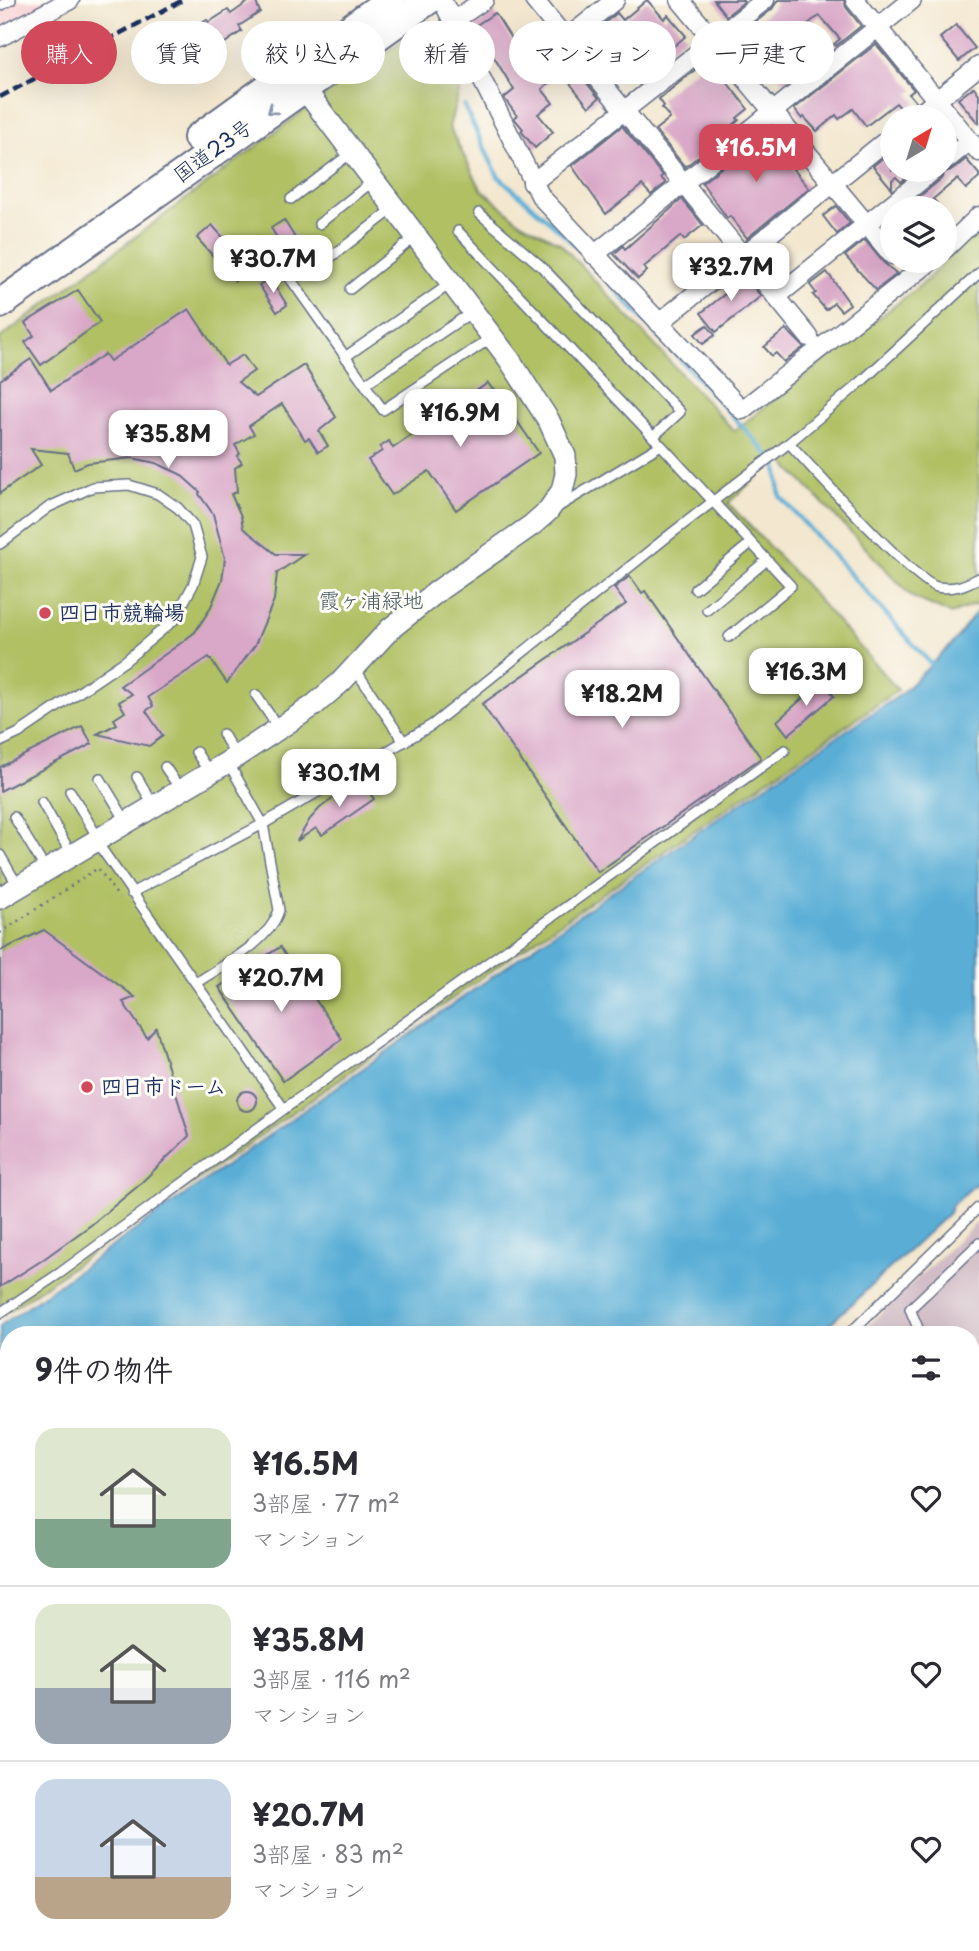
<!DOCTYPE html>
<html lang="ja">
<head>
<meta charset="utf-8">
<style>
  body { margin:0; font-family:"Playpen Sans","Klee One",sans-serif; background:#f7f7f7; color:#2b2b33; height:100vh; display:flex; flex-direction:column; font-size:26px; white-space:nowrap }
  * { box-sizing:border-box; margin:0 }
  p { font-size:23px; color:#7c7c81 }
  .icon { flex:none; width:38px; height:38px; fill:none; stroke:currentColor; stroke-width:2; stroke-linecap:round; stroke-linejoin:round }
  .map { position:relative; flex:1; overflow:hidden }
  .sheet { position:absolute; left:0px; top:1326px; width:980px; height:625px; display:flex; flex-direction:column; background:#fff; border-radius:28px 28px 0 0; box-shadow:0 7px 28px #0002 }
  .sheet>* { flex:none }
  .banner { position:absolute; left:21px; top:21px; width:938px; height:63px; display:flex; gap:14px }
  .needle { width:46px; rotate:38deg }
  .buttons { position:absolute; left:880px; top:105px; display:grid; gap:14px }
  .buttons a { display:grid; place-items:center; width:77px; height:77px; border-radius:50%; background:#fff; box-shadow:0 7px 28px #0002; font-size:35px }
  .price { position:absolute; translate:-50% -60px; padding:0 16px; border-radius:14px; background:#fff; color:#222; font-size:23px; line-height:46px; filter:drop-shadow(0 2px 4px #0008) }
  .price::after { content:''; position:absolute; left:50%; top:42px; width:21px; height:16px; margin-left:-10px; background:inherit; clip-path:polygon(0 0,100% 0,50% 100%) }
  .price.current { background:#d1495b; color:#fff }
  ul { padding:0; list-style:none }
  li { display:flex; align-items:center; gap:21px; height:175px; padding:0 35px }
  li+li { border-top:2px solid #e1e1e2 }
  li span { display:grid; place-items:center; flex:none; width:196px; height:140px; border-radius:21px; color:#555 }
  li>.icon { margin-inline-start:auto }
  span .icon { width:84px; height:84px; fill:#fffc; stroke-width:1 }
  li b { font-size:30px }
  h2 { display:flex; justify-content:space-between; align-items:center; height:84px; padding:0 35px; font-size:30px }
  .tag { padding:0 24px; border-radius:32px; background:#fff; box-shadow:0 7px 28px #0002; font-size:24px; line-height:63px }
  .tag.current { background:#d1495b; color:#fff }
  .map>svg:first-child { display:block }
</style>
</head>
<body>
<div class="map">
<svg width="979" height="1951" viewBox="0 0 979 1951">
  <rect width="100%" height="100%" fill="#fdfcf7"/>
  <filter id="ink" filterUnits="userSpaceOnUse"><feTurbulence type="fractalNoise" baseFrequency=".0143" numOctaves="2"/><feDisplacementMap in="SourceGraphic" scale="14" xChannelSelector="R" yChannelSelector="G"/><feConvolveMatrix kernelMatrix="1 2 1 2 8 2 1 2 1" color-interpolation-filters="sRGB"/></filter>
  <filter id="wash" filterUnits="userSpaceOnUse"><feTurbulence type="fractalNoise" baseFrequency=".00686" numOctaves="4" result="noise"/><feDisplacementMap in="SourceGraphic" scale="28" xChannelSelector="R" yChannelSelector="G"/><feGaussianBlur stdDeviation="1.57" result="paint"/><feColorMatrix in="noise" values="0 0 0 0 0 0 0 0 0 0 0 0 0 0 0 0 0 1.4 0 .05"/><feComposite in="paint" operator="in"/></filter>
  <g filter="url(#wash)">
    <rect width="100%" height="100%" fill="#f3e7cf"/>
    <polygon fill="#f7cfd3" points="0,0 56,0 0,29"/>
    <polygon fill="#d2bdc7" points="979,1220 979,1951 212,1951 221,1942 971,1942 971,1335 858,1335"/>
    <polygon fill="#b0c063" stroke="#667860" stroke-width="2" points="430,21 464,75 449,127 481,189 519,221 560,243 734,431 926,281 979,225 979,603 951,614 912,597 779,457 728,503 798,577 898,690 512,956 209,1172 0,1317 0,338 310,106"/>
    <polygon fill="#5aaed6" stroke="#3a6e9a" stroke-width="2" points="979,609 979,1181 952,1205 949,1213 818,1335 9,1335 9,1942 173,1943 164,1951 0,1951 0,1326 600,900 827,743 900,695 952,644"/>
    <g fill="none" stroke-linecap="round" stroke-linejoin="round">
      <polyline stroke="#5aaed6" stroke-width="4.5" points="464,106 498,176 565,235 777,464 780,496 931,664"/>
    </g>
    <g id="blocks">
      <g fill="#d9a7c7">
        <polygon points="251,0 255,0 260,12 239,26 242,31 199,61 182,34 207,20 209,22 228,10 231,14"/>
        <polygon points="647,0 664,19 668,15 686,36 656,61 660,67 639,84 617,55 603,66 582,41 617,13 623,20"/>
        <polygon points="714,0 742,0 744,2 726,16"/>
        <polygon points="778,0 844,0 846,7 861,26 836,46 834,44 840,39 820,16 813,20 780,47 802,74 787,85 766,60 764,61 754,49 758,46 749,35 753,33 748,28 772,9"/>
        <polygon points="495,13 532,72 560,50 599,98 589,107 565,77 563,79 559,73 542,89 553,103 538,114 553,132 535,148 521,131 523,129 514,118 517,116 504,98 514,90 475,26"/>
        <polygon points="956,25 975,48 959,61 940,38"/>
        <polygon points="876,44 914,90 909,94 916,102 904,112 896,103 866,126 853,109 839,119 836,115 817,131 804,117 802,119 794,109"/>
        <polygon points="712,56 726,73 723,77 748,109 737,118 739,120 732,126 733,129 685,167 655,130 670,118 662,108 664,106 659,99"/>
        <polygon points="974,87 979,94 979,124 958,99"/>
        <polygon points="622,126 663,176 661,178 666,183 651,195 642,185 606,214 572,166"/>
        <polygon points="768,130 771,133 774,132 792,153 785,159 809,188 747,238 730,216 727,218 702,183"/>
        <polygon points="892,150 892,170 916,170 901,182 896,177 892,180 892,189 873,166"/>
        <polygon points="966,159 979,174 979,178 966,189 957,179 933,199 941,208 905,208 941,179 945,172 952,170"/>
        <polygon points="682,199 703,225 684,240 681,236 644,267 647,271 638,279 614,254 623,246 625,249"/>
        <polygon points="836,206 850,223 837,234 823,216"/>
        <polygon points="284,220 314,269 301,277 271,228"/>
        <polygon points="212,225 229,244 254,248 249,268 235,281 197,238"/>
        <polygon points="865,240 883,262 897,274 876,290 845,256"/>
        <polygon points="741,272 761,296 716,332 701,313 730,290 727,287 732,282 731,280"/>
        <polygon points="827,272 850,304 841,311 834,303 826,310 813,295 816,293 810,285"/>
        <polygon points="270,278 287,305 277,312 259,285"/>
        <polygon points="78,290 100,322 41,365 25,342 34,336 25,323"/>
        <polygon points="189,309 226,365 243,355 254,371 238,382 256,397 304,365 336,417 319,431 328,446 318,452 309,438 305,440 282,404 249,426 254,434 235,445 240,454 237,456 242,463 235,468 237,492 231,494 241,516 243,528 276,554 305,554 277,573 274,600 255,645 227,683 209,657 148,697 153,706 146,711 163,736 149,746 97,734 117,724 114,719 125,712 119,702 132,694 120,686 181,643 195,632 210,609 222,580 225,558 213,514 199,494 200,492 180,474 156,463 132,458 88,463 74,469 68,453 31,449 41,465 0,493 0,380 31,359 51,390 105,354 110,361"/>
        <polygon points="707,325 715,335 703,344 695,334"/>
        <polygon points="786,329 804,347 784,362 776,353 772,356 764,347"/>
        <polygon points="488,383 493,390 495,389 539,453 456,510 429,471 392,495 368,460 382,451 380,447 389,441 393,448"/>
        <polygon points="630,576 642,593 645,591 761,758 598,872 482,704 626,604 614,588"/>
        <polygon points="822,681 834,696 788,735 777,721"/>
        <polygon points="82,726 92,744 0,791 0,767"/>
        <polygon points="362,782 374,799 322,835 316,828 297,841 310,819 320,808 340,793"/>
        <polygon points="44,930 135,997 123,1002 147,1038 156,1028 189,1136 138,1186 91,1225 41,1261 0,1287 0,951"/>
        <polygon points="280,947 342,1039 283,1081 219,987"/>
        <circle cx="247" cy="1101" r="10"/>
      </g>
    </g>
  </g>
  <g filter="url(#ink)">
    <use href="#blocks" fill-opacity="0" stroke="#676f86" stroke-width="2"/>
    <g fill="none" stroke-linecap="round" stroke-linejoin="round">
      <g stroke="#676f86" stroke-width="12">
        <g id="service">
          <polyline points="0,6 11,0"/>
          <polyline points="291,199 351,153"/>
          <polyline points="479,213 542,267 680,412 653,437"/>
          <polyline points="319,224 373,181"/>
          <polyline points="458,231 657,441"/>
          <polyline points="268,247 383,410 491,338"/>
          <polyline points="331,257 393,209"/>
          <polyline points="350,289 415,237"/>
          <polyline points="345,357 450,284"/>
          <polyline points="365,384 472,312"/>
          <path d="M789,443c22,24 126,139 148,144 17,3 28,-2 42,-9"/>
          <polyline points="558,507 661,445 791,586 729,637"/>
          <polyline points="0,544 49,507 93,487 129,485 158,494 178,508 193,525 202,557 193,585 174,620 125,661 19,733 0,742"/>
          <polyline points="695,589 751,543"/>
          <polyline points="707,610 767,560"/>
          <polyline points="355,669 404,742"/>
          <polyline points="256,695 278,727"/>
          <polyline points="223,734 235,755"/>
          <polyline points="196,752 209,772"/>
          <polyline points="165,767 180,789"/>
          <polyline points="137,777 154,806"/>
          <polyline points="100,778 126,821"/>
          <polyline points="70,791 98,838"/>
          <polyline points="42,802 71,854"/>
          <polyline points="14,817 46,870"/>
          <polyline points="96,841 284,1109"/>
          <polyline points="0,855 18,886"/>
          <polyline points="131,893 263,824 432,725 672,533 789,443 861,382 979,273"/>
          <path d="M196,983c27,-18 74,-41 83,-73l-16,-86 -35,-62"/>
          <polyline points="0,1313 60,1273 284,1109 785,750"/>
          <polyline points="848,1335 979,1207"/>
          <polyline points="921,1335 910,1309 979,1243"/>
          <polyline points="971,1454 979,1472"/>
          <polyline points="603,1942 607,1951"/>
          <polyline points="201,1951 210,1942"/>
        </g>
      </g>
      <g stroke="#676f86" stroke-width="21">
        <g id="minor">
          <polyline points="442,0 541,197 742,410 931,261"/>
          <polyline points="534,0 809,337"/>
          <polyline points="680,0 892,255"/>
          <polyline points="855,0 979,152"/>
          <polyline points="453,21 484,0"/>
          <polyline points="0,37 70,0"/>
          <polyline points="565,40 615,0"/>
          <polyline points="916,117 979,66"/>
          <polyline points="945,161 970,141"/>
          <polyline points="532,183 765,0"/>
          <polyline points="945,249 979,216"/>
          <polyline points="594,255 912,0"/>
          <polyline points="776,297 934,170"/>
          <polyline points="659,323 892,136"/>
        </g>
      </g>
      <g stroke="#676f86" stroke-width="24">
        <polyline id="tertiary" points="0,898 228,762 313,706 341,682 390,629 439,590 532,525 548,511 562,491 566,474 565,456 549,421 509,359 303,87"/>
      </g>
      <g stroke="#676f86" stroke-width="32">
        <g id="trunk">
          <polyline points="198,138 390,0"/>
          <polyline points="0,304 428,0"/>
        </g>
      </g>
      <polyline stroke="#676f86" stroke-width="2.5" stroke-dasharray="2 5" stroke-linecap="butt" points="0,933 98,868 119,898"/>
      <use href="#service" stroke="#fff" stroke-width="9"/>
      <use href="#minor" stroke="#fff" stroke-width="18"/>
      <use href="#tertiary" stroke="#fff" stroke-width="21"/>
      <use href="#trunk" stroke="#fff" stroke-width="28"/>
      <polyline stroke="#1b2f5e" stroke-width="4.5" stroke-dasharray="10 5" stroke-linecap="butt" points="0,97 183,0"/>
    </g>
    <defs><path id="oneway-chevron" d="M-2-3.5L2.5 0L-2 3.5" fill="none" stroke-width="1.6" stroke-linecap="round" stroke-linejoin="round" transform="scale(1.75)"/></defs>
    <use stroke="#8d97ae" href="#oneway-chevron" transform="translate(272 110) rotate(144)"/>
  </g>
  <g fill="#d1495b" stroke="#fdfcf7" stroke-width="2.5">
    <circle cx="45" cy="613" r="7"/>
    <circle cx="87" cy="1087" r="7"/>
  </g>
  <g text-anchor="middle" stroke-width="6" stroke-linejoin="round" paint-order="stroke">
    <g font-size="21" fill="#1b2f5e" stroke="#fdfcf7">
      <text transform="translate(213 151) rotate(-36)" y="7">国道23号</text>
    </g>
    <g font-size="21" fill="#485a60" stroke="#fdfcf7">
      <text x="371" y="608">霞ヶ浦緑地</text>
    </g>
    <g font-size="21" font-weight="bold" fill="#1b2f5e" stroke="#fdfcf7" text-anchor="start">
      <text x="59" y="620">四日市競輪場</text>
      <text x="101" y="1094">四日市ドーム</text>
    </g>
  </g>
</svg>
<div class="buttons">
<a><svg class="needle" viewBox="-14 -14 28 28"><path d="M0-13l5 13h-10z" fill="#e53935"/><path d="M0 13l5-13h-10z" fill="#7c7c81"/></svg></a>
<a><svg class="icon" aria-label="layers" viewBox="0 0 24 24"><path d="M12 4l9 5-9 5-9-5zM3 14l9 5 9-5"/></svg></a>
</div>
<b class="price current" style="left:756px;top:184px">¥16.5M</b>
<b class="price" style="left:273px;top:295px">¥30.7M</b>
<b class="price" style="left:731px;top:303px">¥32.7M</b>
<b class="price" style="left:460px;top:449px">¥16.9M</b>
<b class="price" style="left:168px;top:470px">¥35.8M</b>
<b class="price" style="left:806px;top:708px">¥16.3M</b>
<b class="price" style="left:622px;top:730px">¥18.2M</b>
<b class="price" style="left:339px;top:809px">¥30.1M</b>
<b class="price" style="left:281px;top:1014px">¥20.7M</b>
<div class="banner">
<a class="tag current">購入</a>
<a class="tag">賃貸</a>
<a class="tag">絞り込み</a>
<a class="tag">新着</a>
<a class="tag">マンション</a>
<a class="tag">一戸建て</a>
</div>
<section class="sheet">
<h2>9件の物件<svg class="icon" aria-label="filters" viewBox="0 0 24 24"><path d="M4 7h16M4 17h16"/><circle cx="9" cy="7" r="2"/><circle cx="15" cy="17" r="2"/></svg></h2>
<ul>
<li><span style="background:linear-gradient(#dfe7d0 65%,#7fa58c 0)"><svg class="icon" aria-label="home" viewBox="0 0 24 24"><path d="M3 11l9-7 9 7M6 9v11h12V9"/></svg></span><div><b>¥16.5M</b><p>3部屋 · 77 m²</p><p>マンション</p></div><svg class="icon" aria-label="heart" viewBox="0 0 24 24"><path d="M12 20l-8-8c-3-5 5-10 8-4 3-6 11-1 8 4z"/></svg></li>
<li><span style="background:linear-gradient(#dfe7d0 60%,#9aa5b1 0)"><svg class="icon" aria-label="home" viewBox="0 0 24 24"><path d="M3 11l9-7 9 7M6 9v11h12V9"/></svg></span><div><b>¥35.8M</b><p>3部屋 · 116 m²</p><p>マンション</p></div><svg class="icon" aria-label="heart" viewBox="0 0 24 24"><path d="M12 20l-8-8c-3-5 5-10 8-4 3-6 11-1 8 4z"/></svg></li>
<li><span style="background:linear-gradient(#c9d6e8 70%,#b9a48a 0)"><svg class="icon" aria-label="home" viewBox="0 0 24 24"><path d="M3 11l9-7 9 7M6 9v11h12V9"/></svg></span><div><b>¥20.7M</b><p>3部屋 · 83 m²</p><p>マンション</p></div><svg class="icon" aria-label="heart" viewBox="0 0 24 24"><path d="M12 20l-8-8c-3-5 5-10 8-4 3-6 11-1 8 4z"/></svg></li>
</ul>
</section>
</div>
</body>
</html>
